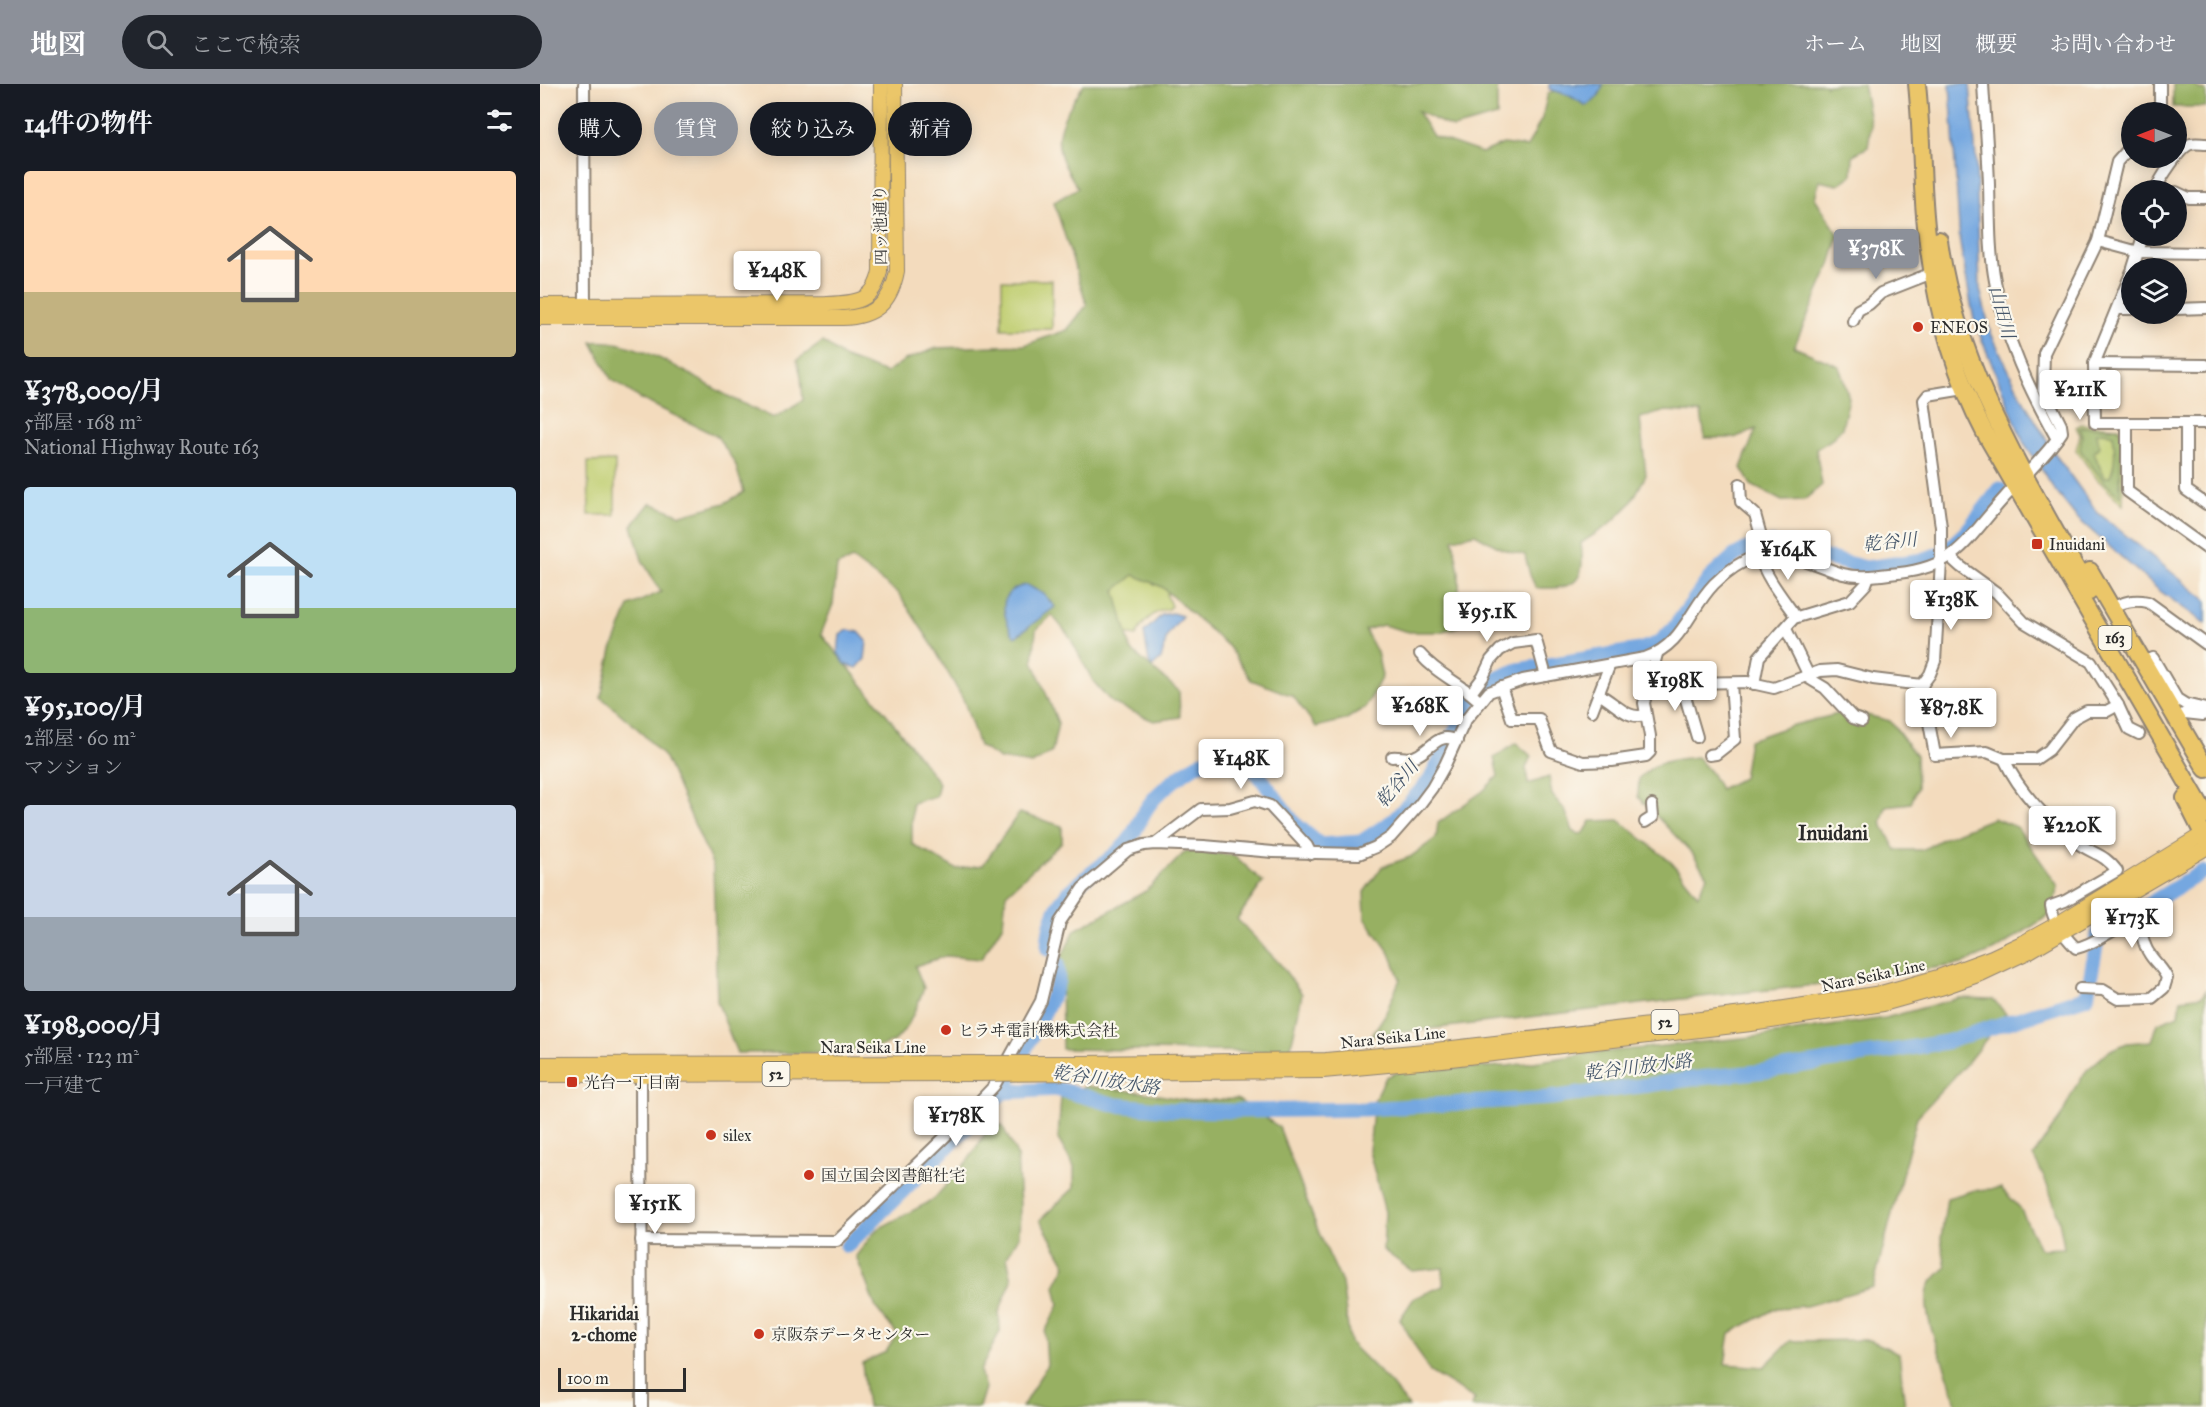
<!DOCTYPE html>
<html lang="ja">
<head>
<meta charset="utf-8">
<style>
  body { margin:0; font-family:"IM FELL Great Primer","Noto Serif JP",serif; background:#20242c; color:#f1f3f6; height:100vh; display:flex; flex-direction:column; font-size:22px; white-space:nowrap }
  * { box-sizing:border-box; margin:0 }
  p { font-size:20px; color:#9ea1a6 }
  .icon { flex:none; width:33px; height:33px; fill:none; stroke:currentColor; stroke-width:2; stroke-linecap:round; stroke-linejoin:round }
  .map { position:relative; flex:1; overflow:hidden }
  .panel { display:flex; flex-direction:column; background:#171b24; width:540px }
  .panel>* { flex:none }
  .hud { position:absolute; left:18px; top:18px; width:570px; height:54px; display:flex; gap:12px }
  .needle { width:39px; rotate:270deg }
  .tools { position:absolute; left:1581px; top:18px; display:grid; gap:12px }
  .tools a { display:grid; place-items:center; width:66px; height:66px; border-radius:50%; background:#171b24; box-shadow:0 3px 15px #0003; font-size:30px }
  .scale { position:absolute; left:18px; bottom:15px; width:128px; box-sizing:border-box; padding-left:6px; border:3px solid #2b2b2b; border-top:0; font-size:16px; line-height:21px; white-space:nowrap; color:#2b2b2b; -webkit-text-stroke:4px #fbf7ec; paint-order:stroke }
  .price { position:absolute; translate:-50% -51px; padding:0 14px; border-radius:6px; background:#fff; color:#222; font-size:20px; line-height:39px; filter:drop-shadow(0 2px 3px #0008) }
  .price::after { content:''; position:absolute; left:50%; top:36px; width:18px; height:14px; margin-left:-9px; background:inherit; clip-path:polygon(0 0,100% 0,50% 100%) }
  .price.current { background:#8c9099; color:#fff }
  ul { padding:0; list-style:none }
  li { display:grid; align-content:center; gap:12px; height:318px; padding:0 24px }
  li span { display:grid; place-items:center; height:186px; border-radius:6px; color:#555 }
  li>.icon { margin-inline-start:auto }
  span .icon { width:108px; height:108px; fill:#fffc; stroke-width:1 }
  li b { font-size:26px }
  h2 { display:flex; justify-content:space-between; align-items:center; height:72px; padding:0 24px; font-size:26px }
  .chip { padding:0 21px; border-radius:27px; background:#171b24; box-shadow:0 3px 15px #0003; font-size:21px; line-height:54px }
  .chip.current { background:#8c9099; color:#fff }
  header { display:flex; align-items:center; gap:36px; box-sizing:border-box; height:84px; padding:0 30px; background:#8c9099; color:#fff }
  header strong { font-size:28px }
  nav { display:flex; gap:33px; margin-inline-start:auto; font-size:21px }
  .search { width:420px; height:54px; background:#20242c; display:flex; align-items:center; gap:15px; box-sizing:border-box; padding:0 21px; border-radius:33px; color:#9ea1a6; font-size:22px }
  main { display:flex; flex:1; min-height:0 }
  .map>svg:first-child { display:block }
</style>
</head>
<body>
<header>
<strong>地図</strong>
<div class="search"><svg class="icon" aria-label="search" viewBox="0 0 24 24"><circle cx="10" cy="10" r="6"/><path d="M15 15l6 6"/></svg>ここで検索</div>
<nav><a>ホーム</a><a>地図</a><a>概要</a><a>お問い合わせ</a></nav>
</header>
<main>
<section class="panel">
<h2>14件の物件<svg class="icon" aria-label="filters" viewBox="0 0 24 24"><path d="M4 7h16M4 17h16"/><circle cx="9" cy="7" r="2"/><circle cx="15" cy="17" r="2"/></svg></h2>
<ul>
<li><span style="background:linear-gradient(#ffd9b3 65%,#c2b280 0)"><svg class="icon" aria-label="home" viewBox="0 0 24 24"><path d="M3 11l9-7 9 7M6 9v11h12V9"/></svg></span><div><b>¥378,000/月</b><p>5部屋 · 168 m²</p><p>National Highway Route 163</p></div></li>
<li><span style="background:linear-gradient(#bfe0f5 65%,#8fb573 0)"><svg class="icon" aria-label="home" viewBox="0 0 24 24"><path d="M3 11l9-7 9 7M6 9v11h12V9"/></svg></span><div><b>¥95,100/月</b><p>2部屋 · 60 m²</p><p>マンション</p></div></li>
<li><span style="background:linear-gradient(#c9d6e8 60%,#9aa5b1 0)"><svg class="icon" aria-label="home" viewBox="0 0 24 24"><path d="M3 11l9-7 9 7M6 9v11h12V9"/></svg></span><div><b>¥198,000/月</b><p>5部屋 · 123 m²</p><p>一戸建て</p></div></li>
</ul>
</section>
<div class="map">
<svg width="1666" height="1323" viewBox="0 0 1666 1323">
  <rect width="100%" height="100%" fill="#fbf7ec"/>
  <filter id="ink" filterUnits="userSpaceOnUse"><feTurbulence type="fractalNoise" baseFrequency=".0167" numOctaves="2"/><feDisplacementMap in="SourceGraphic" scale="12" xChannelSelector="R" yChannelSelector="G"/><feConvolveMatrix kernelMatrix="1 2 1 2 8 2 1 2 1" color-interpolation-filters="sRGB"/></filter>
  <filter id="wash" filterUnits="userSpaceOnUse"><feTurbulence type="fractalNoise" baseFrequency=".008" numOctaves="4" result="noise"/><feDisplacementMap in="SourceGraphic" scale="24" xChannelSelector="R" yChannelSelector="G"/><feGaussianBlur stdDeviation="1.35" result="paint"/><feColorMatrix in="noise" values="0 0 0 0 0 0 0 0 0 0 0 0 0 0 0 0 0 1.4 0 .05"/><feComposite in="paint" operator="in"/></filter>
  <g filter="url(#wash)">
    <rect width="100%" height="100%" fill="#f3dbbd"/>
    <g fill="#bfcd6f" stroke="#757c4d" stroke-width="1.5">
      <rect x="462" y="196" width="50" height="49"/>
      <polygon points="1541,340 1579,343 1584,346 1583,421 1557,395 1536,366 1540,351 1536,343"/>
      <polygon points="75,377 75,431 49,431 48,378"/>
      <path d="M580,483l48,21 -1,8 4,10 -3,3c-15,2 -26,14 -32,27l-11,-2 -15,-51z"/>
    </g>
    <g fill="#97b062" stroke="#616e46" stroke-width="1.5" fill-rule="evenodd">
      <path d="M544,0h413v32l-44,12 -36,-17 16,25 49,17 21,-9 24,3 15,-29 6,-25 17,-6 28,-3h232l1,2 2,-2h35l8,42 -3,21 -15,8 -1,20 -14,10 -19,-4 -4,17 24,37 -9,30 -36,82 45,19 10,32 -7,30 -11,12 -15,9 6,36 -18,15 -22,1 -31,-16 -10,-17 15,-39 -22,9h-29l-4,-25 -35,-2 -26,7 6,57 -15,28 -22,22 -28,18c5,41 -6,46 -45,45l-6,-13 -5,-20 -23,-6 -27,-15 -22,5 6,33v19l19,29 -38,12h-31l-26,-7 -18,5 12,22 5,24 -16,31 -21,13 -29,7 -23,-31 -42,-16 -22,-33 -67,-60 -28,-12 -19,15 16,60 48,41 1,26 -26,4 -42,-18 -19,-22 -24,-45 -17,-21 -16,15 -3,31 25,62 -6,29 -20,12 -32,-5 -21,-13 -15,-45 -33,-58 -32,-49 -47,-35 -15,7 -4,38 -12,30 67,82 51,67 -3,13 -24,7v41l44,25 27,-4 36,-52 43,13v16l-56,52 -3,30 -22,35 -35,-3 -31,10 9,22c-7,17 -14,40 -29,52 -20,17 -128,12 -158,13l-20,-52 -4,-135 -48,-108 -26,-28 -38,-33 11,-47 17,-44 32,-14 -19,-32 -10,-34 18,-23 31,12 44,-12 19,-11 -9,-29 -18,-27 -76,-37 -30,-20 -19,-37c41,-5 97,32 132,52 16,9 33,16 50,24l29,-18 -2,-24 -4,-16 26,-18 22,16 41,15 19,-13 32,-12 88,-3 42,-15 20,-25 -33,-103 24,-14c-31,-46 -22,-60 6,-104z"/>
      <polygon points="1633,0 1654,0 1657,4 1666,7 1666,23 1633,23"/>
      <path d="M1542,343l36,1 3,4 -1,65 -16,-15 -24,-32 2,-15 -3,-7zM1564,348l9,3c2,15 3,28 -3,42h-6l-10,-24 5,-7 -2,-13z"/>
      <path d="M1310,627l40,10 26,35 1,32 -6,15 -25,3 -5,17 15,27h26l24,-13 47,-19 24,9 41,59 -7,28 -54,35 -35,15 -156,22 -124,13 -311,37 14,-21 15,-36 -10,-26 -25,-35 -1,-26 18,-25 28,-10 26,-19 2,-15 45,-32 15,-15 -4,-18 22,-15 15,13 -5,12 2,16 21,-7 3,18 13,15 8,21 5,3 6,-1 7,-12 28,-1 53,43 26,32 9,-19 -15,-23 -54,-56 1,-19c18,-18 33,-18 58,-21l14,16 9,16 23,-11 6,-38 41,-14z"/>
      <polygon points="646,767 694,771 723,798 697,835 740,880 762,910 750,968 522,965 521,874 535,846 606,807"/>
      <path d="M1666,906v417h-250c-4,-35 -36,-84 -28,-118 2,-8 13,-16 18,-22l-5,-28 6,-41 25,-7 29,-3 19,20 20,41 24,-1c-4,-32 -15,-63 -31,-92l29,-41 12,-26 13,-19 22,-19 18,-8 25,-2 6,-18 20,-8 3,-16 21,-3z"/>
      <polygon points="1419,914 1453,915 1466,930 1427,979 1377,1033 1333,1203 1266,1222 1237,1224 1190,1249 1185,1280 1224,1283 1250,1257 1330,1256 1359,1269 1365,1323 931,1323 935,1315 890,1288 860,1235 874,1214 903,1202 903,1184 872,1187 843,1166 845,1128 829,1067 834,1017 846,993 861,987 968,982 1045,970 1222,952 1345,934"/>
      <polygon points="546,1002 608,1009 651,1017 697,1015 739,1043 779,1149 802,1199 810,1259 851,1300 869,1323 482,1323 507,1281 505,1248 519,1221 515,1202 526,1181 500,1136 534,1104 534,1083 518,1055 521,1013"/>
      <polygon points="462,1041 477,1071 480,1121 479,1152 467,1173 472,1196 459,1228 460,1247 440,1287 445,1304 439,1323 327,1323 322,1279 346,1268 357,1250 336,1224 316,1172 336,1146 393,1116 429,1075 450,1042"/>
    </g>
    <g fill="#75a7e0" stroke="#506986" stroke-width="1.5">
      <path d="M1009,0h54v1c-2,9 -8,18 -18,20l-17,-10 -19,-6z"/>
      <polygon points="1410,0 1430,0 1436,75 1440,205 1450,247 1482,314 1517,373 1557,428 1666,516 1666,540 1620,507 1537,434 1514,405 1483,357 1434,236 1420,160"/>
      <path d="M487,501l17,9 11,13 -40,30c-4,-4 -5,-7 -7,-13 -8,-20 -5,-35 19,-39z"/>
      <polygon points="632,529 642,532 627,552 621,575 612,583 609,578 604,548 622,531"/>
      <polygon points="308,546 319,548 327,557 325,575 317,584 305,580 298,569 300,551"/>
    </g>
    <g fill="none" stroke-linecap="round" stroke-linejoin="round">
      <g stroke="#75a7e0" stroke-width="15">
        <path d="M508,865c1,-63 42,-67 78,-105 10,-11 14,-27 23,-39 10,-15 41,-38 57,-45 12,-4 43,6 52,14l36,49 26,22 41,-3 33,-22 36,-40 43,-84 20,-16 25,-10 121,-20 20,-7 15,-15 36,-50 24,-22 11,-6 9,-4 18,-2 94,24 57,-8 23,-9 21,-20 33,-42"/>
        <polyline points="463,1008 518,1005 576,1021 633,1026 693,1027 823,1025 1010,1014 1159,994 1226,987 1406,958 1547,913 1558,851 1662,788"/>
        <polyline points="307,1162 463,1008 509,919 518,897 517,880"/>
      </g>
    </g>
  </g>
  <g filter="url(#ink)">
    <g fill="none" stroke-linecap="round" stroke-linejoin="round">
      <polyline stroke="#cbb8a0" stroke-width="10" stroke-dasharray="10 5" stroke-linecap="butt" points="1599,650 1639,632"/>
      <g stroke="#8f8374" stroke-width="14">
        <g id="minor">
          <polyline points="44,0 45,228"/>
          <path d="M1443,0c2,34 5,67 6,101 1,32 0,64 6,96 9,56 35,110 62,158"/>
          <polyline points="1617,28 1620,21 1620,0"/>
          <path d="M1616,106c3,-10 25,-44 35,-46 4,-1 11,0 15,0"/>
          <polyline points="1636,108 1649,114 1666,114"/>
          <polyline points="1558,157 1599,168 1666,169"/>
          <polyline points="1593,184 1603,152"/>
          <polyline points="1592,187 1554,280 1555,339 1666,339"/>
          <polyline points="1577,225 1592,225"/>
          <polyline points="1636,225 1666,224"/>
          <polyline points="1313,237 1318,226 1329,220 1341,209 1392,189"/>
          <polyline points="1554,280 1666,281"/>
          <polyline points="1424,305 1388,311 1384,316 1401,443 1401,478 1395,577 1390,590 1382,601 1395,671 1447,668 1464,675 1496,675 1509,666 1534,634 1547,627 1567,627 1578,621"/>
          <polyline points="1587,339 1587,407 1666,464"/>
          <polyline points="1646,339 1646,406 1666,420"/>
          <polyline points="1200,400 1201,418 1215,430 1226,470"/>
          <path d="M1219,471c7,23 23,42 37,62"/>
          <polyline points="1411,474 1421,483 1457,509 1484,538 1551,578 1578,621 1589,645 1599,650"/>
          <path d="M1571,524c13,-6 22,-9 37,-6l58,42"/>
          <polyline points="1246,545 1268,590"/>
          <path d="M880,570c17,20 37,27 56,44"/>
          <polyline points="1603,579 1613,574 1637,615 1645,620 1666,625"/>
          <polyline points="1113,592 1143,599 1207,598 1234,604 1280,587 1297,586 1333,595 1382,601"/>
          <polyline points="1265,592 1285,604 1313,634 1322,637"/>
          <polyline points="1146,599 1145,612 1157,653"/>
          <polyline points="1214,600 1219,573 1254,534 1310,517 1326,500 1329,492"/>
          <polyline points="961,603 972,635 999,635 1011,667 1043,678 1072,677 1106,672 1110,668 1110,652 1104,619 1117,570"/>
          <polyline points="931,609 943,593 951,576 960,566 973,559 996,556 1006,592"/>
          <path d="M1058,610c16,7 29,27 47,21"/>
          <polyline points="1052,627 1070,580"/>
          <polyline points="1645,629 1663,631"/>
          <polyline points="1169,671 1176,670 1195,655 1191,599"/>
          <path d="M852,673c8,-1 17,3 24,-1 16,-7 22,-25 41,-15"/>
          <path d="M1464,675c15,32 43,62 72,83 16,12 28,11 41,29l-52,30 -14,5c2,16 13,30 25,42 21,-4 37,-21 57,-26 12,9 8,20 16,31 5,9 14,15 18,25l-3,10 -12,10 -34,1 -15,-9 -23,-1"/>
          <polyline points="1105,738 1113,733 1112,721"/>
          <polyline points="615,760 661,725 690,724 715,717 730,722 767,762 771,770"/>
          <polyline points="101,984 102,1323"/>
          <path d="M101,1156l196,1 114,-110 43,-45 47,-85 19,-79 23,-34 45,-38 16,-5 11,-1 49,2 69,6 86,2 17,-7 15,-10 29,-33 12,-16 13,-23 20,-44 24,-29 34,-12 122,-22c39,-14 43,-47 69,-74 12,-12 26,-22 42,-28 25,-10 62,11 87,18 15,4 31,2 46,0 68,-5 74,-31 116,-77 19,-21 41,-41 57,-65l-1,-7 -18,-36 1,-36 54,-112 19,-79 15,-17"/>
        </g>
      </g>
      <g stroke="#8f8374" stroke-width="16">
        <g id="major">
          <path d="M0,221l286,-1c28,-1 48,-1 54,-33l1,-187"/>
          <path d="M0,234h302c33,-1 49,-15 55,-47l-2,-187"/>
          <polyline points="544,979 786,976 895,966 1212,929 1341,909 1398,893 1452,873 1486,857 1517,840 1666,748"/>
          <polyline points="0,980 443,979"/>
          <polyline points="544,989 783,987 902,976 1211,940 1343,920 1404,903 1441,890 1488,868 1666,764"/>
          <polyline points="0,991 439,990"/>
        </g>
      </g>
      <g stroke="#8f8374" stroke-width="20">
        <g id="highway">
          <path d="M1377,0c5,47 4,95 9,142 8,72 25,143 59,207l221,382"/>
          <path d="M1399,156c17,128 89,241 150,352"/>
          <polyline points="1550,487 1666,685"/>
          <polyline points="1645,714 1666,756"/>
        </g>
      </g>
      <use href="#minor" stroke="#fff" stroke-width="10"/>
      <use href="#major" stroke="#ebc669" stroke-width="14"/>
      <use href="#highway" stroke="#ebc669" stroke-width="16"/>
      <g stroke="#8f8374" stroke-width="16" stroke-linecap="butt">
        <g id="major-bridge">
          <polyline points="443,979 544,979"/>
          <polyline points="439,990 544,989"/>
        </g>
      </g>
      <use href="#major-bridge" stroke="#ebc669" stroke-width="14"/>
    </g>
  </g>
  <g fill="#c8321e" stroke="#fbf7ec" stroke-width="2">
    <circle cx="1378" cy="243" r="6"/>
    <rect x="1491" y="454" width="12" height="12" rx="3"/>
    <circle cx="406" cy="946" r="6"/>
    <rect x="26" y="992" width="12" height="12" rx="3"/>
    <circle cx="171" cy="1051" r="6"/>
    <circle cx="269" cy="1091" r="6"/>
    <circle cx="219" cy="1250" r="6"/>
  </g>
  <g text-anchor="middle" stroke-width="4.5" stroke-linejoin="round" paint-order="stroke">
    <g fill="#fbf7ec" stroke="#696865" stroke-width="1.5">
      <rect x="1558.5" y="542" width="33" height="24" rx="4.5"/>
      <rect x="1111.5" y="926" width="27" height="24" rx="4.5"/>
      <rect x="222.5" y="978" width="27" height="24" rx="4.5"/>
    </g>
    <g font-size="15" font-weight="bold" fill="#2b2b2b">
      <text x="1575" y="559">163</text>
      <text x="1125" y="943">52</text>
      <text x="236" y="995">52</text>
    </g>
    <g font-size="16" fill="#2b2b2b" stroke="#fbf7ec">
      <text transform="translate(340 141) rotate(-91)" y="6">四ッ池通り</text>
      <text transform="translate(1333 891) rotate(-12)" y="6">Nara Seika Line</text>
      <text transform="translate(853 953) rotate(-6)" y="6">Nara Seika Line</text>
      <text x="333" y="969">Nara Seika Line</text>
    </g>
    <g font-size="16" fill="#2b2b2b" stroke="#fbf7ec" text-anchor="start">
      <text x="1390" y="249">ENEOS</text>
      <text x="1509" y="466">Inuidani</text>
      <text x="418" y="952">ヒラヰ電計機株式会社</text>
      <text x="44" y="1004">光台一丁目南</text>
      <text x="183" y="1057">silex</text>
      <text x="281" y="1097">国立国会図書館社宅</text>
      <text x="231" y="1256">京阪奈データセンター</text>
    </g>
    <g font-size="18" font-style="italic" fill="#45566a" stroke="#fbf7ec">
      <text transform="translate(1462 228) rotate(75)" y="6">山田川</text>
      <text transform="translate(1350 458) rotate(-6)" y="6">乾谷川</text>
      <text transform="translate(857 700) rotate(-50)" y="6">乾谷川</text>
      <text transform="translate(1098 983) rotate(-7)" y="6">乾谷川放水路</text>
      <text transform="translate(566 996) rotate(9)" y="6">乾谷川放水路</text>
    </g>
    <g font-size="18" font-weight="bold" fill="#2b2b2b" stroke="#fbf7ec">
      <text x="64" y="1236">Hikaridai<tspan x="64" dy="21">2-chome</tspan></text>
    </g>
    <g font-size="20" font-weight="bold" fill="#2b2b2b" stroke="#fbf7ec">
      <text x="1293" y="756">Inuidani</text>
    </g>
  </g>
</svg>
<div class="tools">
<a><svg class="needle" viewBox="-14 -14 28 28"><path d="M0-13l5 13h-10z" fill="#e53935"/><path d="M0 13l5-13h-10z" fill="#9ea1a6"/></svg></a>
<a><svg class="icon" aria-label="locate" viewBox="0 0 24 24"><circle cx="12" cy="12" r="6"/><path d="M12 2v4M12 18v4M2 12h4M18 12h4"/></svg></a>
<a><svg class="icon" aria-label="layers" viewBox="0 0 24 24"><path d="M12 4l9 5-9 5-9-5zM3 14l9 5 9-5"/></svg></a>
</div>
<div class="scale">100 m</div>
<b class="price current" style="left:1336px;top:196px">¥378K</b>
<b class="price" style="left:237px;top:218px">¥248K</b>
<b class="price" style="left:1540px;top:337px">¥211K</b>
<b class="price" style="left:1248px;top:497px">¥164K</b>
<b class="price" style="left:1411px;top:547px">¥138K</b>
<b class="price" style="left:947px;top:559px">¥95.1K</b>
<b class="price" style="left:1135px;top:628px">¥198K</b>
<b class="price" style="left:880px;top:653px">¥268K</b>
<b class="price" style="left:1411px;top:655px">¥87.8K</b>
<b class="price" style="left:701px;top:706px">¥148K</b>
<b class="price" style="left:1532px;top:773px">¥220K</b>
<b class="price" style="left:1592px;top:865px">¥173K</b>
<b class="price" style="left:416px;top:1063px">¥178K</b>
<b class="price" style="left:115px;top:1151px">¥151K</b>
<div class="hud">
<a class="chip">購入</a>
<a class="chip current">賃貸</a>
<a class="chip">絞り込み</a>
<a class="chip">新着</a>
</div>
</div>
</main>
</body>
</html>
